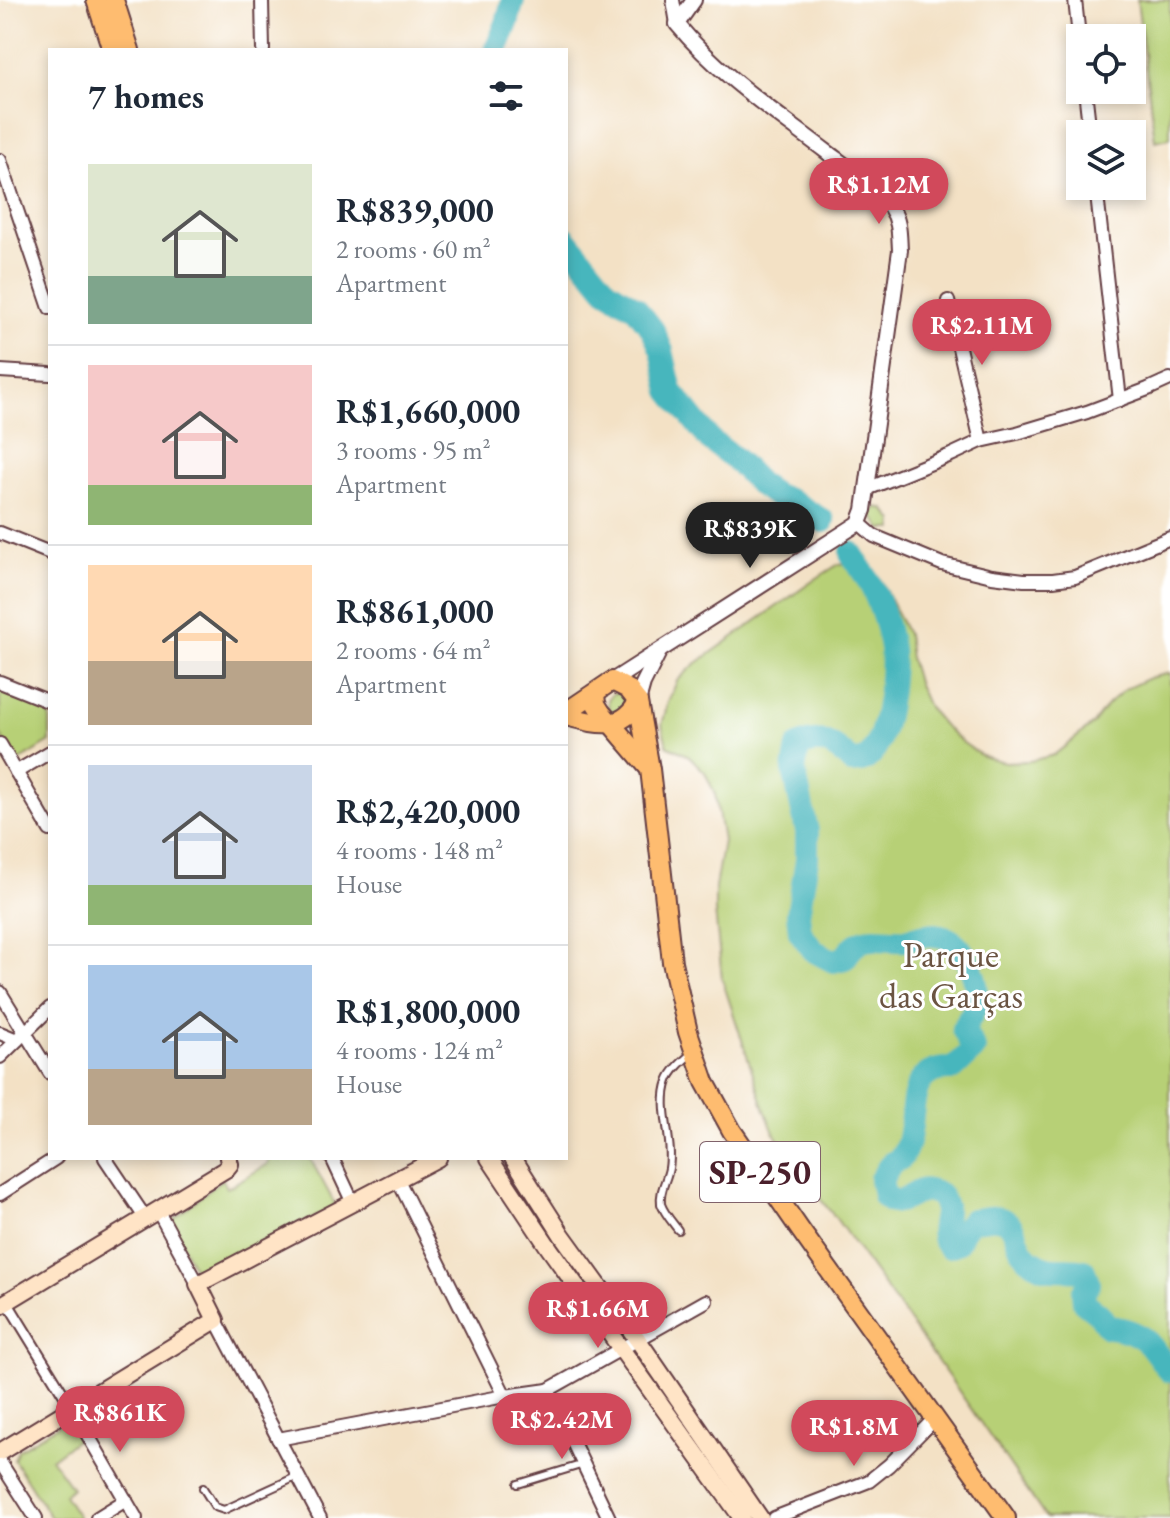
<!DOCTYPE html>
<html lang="en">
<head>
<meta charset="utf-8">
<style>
  body { margin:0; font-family:"EB Garamond",serif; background:#f6f6f7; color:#1f2937; height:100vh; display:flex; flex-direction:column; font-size:30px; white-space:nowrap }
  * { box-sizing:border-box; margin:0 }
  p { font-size:26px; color:#747a83 }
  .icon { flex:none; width:44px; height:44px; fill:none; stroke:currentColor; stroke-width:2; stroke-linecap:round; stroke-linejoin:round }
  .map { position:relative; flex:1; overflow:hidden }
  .panel { position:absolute; left:48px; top:48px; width:520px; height:1112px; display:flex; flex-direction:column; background:#fff; border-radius:0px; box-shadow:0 4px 12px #0003 }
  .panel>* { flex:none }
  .controls { position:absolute; left:1066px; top:24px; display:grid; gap:16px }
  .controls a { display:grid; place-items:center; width:80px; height:80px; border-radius:0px; background:#fff; box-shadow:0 4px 12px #0003; font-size:40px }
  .price { position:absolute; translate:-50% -68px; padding:0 18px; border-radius:28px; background:#d1495b; color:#fff; font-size:26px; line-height:52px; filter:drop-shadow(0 2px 4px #0008) }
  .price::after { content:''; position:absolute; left:50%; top:48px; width:24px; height:18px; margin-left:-12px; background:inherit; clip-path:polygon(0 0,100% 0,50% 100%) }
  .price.selected { background:#222; color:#fff }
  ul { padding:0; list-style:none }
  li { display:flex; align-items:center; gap:24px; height:200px; padding:0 40px }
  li+li { border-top:2px solid #e0e1e3 }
  li span { display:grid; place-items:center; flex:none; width:224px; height:160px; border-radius:0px; color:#555 }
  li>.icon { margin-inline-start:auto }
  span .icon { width:96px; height:96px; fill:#fffc; stroke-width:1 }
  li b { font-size:34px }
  h2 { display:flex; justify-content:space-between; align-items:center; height:96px; padding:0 40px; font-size:34px }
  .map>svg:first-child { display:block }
</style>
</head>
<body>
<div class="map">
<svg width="1170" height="1518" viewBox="0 0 1170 1518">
  <rect width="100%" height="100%" fill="#fff"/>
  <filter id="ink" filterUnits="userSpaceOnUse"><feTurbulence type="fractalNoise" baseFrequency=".0125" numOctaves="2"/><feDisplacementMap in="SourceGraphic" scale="16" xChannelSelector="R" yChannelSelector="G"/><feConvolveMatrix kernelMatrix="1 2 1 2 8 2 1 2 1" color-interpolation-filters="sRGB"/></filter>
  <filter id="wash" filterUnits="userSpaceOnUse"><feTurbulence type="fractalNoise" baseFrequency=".006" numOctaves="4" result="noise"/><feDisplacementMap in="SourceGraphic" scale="32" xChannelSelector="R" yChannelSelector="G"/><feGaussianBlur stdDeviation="1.8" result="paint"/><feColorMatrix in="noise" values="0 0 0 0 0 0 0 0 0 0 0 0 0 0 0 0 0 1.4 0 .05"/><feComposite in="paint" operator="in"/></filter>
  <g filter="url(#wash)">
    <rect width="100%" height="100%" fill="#f3e1c5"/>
    <g fill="#b7d076" stroke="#807850" stroke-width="2">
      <polygon points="1137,0 1170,0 1170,138 1155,141"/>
      <polygon points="877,507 884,509 894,521 893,529 882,529 871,514"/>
      <polygon points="868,561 881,581 907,634 910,658 917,682 928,707 943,725 962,742 982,756 1004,762 1030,761 1054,755 1093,724 1108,704 1125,689 1149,678 1170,673 1170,1518 1046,1518 958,1390 835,1217 803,1178 774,1133 765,1110 722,979 715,911 715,887 723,841 715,794 705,772 689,756 667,745 662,725 668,702 677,681 694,665 817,578 839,564"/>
      <polygon points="0,687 50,708 50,742 16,763 0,734"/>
      <path d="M618,692l12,12 -17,10c-7,-9 -8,-19 5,-22z"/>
      <polygon points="270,1158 310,1158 336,1206 200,1280 170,1222 222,1179 227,1188 268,1164"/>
      <polygon points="70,1418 80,1437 51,1459 72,1488 64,1495 79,1518 51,1518 14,1460 18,1450"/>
    </g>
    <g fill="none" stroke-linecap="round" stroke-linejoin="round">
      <g stroke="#46b6bd" stroke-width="24">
        <polyline points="496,50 507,23 513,0"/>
        <polyline points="566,239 607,290 636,308 653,330 662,351 671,391 710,440 735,459 759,484 775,495 793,502 823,521"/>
        <path d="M851,553c11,17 23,34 29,54 5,13 9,28 11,42 3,22 -4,100 -27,111 -3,2 -8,1 -12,2 -17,-17 -30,-27 -54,-15l-4,23 13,61v28l-9,55 2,18 14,19 19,10 12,-3c17,-29 33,-16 60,-18 14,-2 19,-8 36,-4 23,6 35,37 36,59 1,12 -8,24 -14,34l11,20 -21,20c-56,-3 -31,57 -51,87 -3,5 -5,4 -10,7 -4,4 -7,11 -11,16l3,17 7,6c1,0 13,-2 14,-3 18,-7 12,-13 34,-5 1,2 6,10 6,12 2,15 -9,26 3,40l9,-3 6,-13 9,-10c8,0 17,-3 25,-2 19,3 18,19 25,32 3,5 9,11 14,13 17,11 28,3 48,8l5,13 -6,8 1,10 15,12 9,13c15,1 31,6 42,18 7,8 12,18 20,26"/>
      </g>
    </g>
  </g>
  <g filter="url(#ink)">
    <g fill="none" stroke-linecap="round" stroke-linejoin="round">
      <g stroke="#633c42" stroke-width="10">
        <g id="service">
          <path d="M678,1230c-6,-8 -14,-17 -17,-26 -2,-13 6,-24 8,-36 5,-28 -11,-60 -1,-87 4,-11 15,-20 24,-28"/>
          <polyline points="518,1484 584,1464"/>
          <polyline points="203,1488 215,1507 224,1510 298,1476"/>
        </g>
      </g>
      <g stroke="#633c42" stroke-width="13">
        <polyline id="pedestrian" points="7,1302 72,1408"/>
      </g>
      <g stroke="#633c42" stroke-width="16">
        <g id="minor">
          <polyline points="262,0 263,50"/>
          <polyline points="673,0 677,24"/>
          <polyline points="1075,0 1080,46"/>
          <polyline points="1085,90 1090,134"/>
          <polyline points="0,160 50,308"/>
          <polyline points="1096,186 1120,400"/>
          <polyline points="948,301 981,441"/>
          <polyline points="0,371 50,374"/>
          <polyline points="867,489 951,455 981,441 1017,433 1087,412 1148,389 1170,379"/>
          <polyline points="859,523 874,536 942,564 992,576 1024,580 1053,580 1075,577 1170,538"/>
          <polyline points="0,533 50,553"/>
          <polyline points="0,682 50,702"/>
          <polyline points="0,744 50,830"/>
          <polyline points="16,772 50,752"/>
          <polyline points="0,992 50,1073"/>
          <polyline points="0,1033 17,1040"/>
          <polyline points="0,1057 50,1008"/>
          <polyline points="105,1158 146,1219"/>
          <polyline points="332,1158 353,1203"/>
          <polyline points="398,1180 505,1396"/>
          <polyline points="0,1194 56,1158"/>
          <polyline points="158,1211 198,1284"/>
          <polyline points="216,1320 320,1518"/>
          <polyline points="548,1390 609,1518"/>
          <polyline points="72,1408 136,1518"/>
          <polyline points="278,1439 505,1396 548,1390 706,1301"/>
          <polyline points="0,1462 36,1518"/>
          <polyline points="97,1518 126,1500"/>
          <polyline points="774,1518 869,1481 889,1465 935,1418"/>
        </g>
      </g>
      <g stroke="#633c42" stroke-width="18">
        <g id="tertiary">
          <path d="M612,681l247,-158 5,-13 36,-260c-1,-15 0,-29 -9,-42 -16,-22 -43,-40 -64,-56 -52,-40 -108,-77 -150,-128l17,-24"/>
          <polyline points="638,702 643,684 659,652"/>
        </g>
      </g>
      <g stroke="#633c42" stroke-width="20">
        <g id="secondary">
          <polyline points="489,1158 549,1248 742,1518"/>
          <polyline points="513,1158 562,1235 638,1340 760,1518"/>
          <polyline points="0,1306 226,1169 230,1164 228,1158"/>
          <polyline points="0,1452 216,1320 198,1284 438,1158"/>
        </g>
      </g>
      <g stroke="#633c42" stroke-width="22">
        <g id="primary">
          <polyline points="96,0 112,50"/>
          <polyline points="114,0 130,50"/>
          <polyline points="595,693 596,704 601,712 648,767"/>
          <polyline points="566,712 612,681 628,689 638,702 650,769 672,962 688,1032 705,1082 732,1131 801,1231 1006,1518"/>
          <path d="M566,716c28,7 55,17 72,-14"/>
        </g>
      </g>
      <use href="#service" stroke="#fff" stroke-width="6"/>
      <use href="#pedestrian" stroke="#fff" stroke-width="9"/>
      <use href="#minor" stroke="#fff" stroke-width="12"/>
      <use href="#tertiary" stroke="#fff" stroke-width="14"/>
      <use href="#secondary" stroke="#ffe4c6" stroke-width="16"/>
      <use href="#primary" stroke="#febc70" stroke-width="18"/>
    </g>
  </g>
  <g text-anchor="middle" stroke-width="6" stroke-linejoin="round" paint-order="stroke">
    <rect fill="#fff" stroke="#80626b" stroke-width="2" x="700" y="1142" width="120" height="60" rx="6"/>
    <g font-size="34" font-weight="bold" fill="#4a1f2b">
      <text x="760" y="1184">SP-250</text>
    </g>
    <g font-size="36" fill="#6b5442" stroke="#fff">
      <text x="951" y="967">Parque<tspan x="951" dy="41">das Garças</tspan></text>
    </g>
  </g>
</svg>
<div class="controls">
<a><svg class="icon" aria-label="locate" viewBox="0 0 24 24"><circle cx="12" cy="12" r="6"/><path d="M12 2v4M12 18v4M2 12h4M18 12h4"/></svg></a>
<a><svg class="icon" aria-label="layers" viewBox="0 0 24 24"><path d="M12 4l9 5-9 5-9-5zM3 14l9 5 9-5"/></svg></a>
</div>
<b class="price" style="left:879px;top:226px">R$1.12M</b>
<b class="price" style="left:982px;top:367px">R$2.11M</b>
<b class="price selected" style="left:750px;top:570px">R$839K</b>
<b class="price" style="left:598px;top:1350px">R$1.66M</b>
<b class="price" style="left:120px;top:1454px">R$861K</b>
<b class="price" style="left:562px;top:1461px">R$2.42M</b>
<b class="price" style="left:854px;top:1468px">R$1.8M</b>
<section class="panel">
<h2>7 homes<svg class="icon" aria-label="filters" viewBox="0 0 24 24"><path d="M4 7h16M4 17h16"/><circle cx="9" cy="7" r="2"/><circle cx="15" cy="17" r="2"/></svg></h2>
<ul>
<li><span style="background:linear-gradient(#dfe7d0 70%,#7fa58c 0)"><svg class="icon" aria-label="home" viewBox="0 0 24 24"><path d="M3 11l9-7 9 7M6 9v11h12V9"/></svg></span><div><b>R$839,000</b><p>2 rooms · 60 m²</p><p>Apartment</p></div></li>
<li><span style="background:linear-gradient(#f6c9c9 75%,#8fb573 0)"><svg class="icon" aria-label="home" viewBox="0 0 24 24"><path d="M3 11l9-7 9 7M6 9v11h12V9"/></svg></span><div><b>R$1,660,000</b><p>3 rooms · 95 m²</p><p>Apartment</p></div></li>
<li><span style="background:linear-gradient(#ffd9b3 60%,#b9a48a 0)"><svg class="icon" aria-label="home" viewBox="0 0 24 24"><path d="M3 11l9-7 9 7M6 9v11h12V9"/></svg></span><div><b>R$861,000</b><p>2 rooms · 64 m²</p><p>Apartment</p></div></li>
<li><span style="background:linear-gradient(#c9d6e8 75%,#8fb573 0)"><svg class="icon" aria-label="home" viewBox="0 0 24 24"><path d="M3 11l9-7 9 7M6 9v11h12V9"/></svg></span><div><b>R$2,420,000</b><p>4 rooms · 148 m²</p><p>House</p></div></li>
<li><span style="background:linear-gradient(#a9c7e8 65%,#b9a48a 0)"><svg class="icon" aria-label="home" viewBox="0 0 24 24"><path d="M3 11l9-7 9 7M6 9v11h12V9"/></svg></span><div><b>R$1,800,000</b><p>4 rooms · 124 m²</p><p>House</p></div></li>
</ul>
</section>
</div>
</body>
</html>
